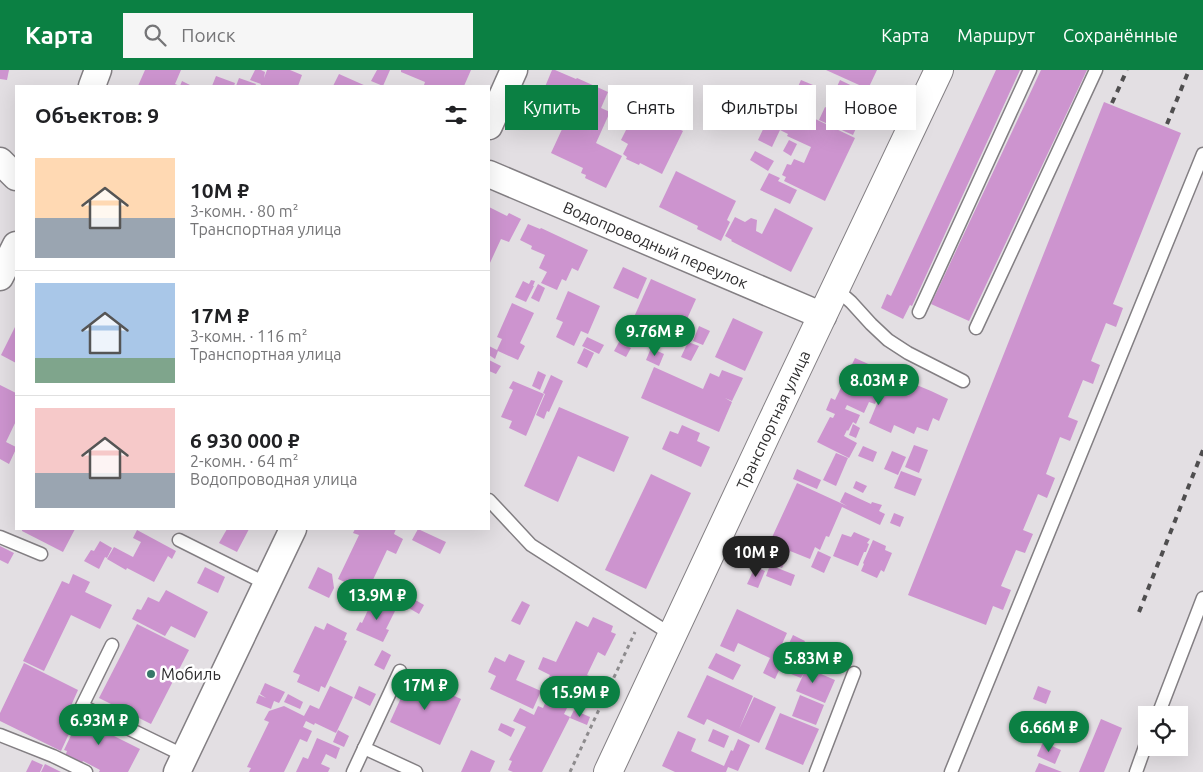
<!DOCTYPE html>
<html lang="ru">
<head>
<meta charset="utf-8">
<style>
  body { margin:0; font-family:Ubuntu,sans-serif; background:#f6f6f6; color:#202124; height:100vh; display:flex; flex-direction:column; font-size:19px; white-space:nowrap }
  * { box-sizing:border-box; margin:0 }
  p { font-size:16px; color:#757577 }
  .icon { flex:none; width:28px; height:28px; fill:none; stroke:currentColor; stroke-width:2; stroke-linecap:round; stroke-linejoin:round }
  .map { position:relative; flex:1; overflow:hidden }
  .panel { position:absolute; left:15px; top:15px; width:475px; height:445px; display:flex; flex-direction:column; background:#fff; border-radius:0px; box-shadow:0 5px 20px #0002 }
  .panel>* { flex:none }
  .top-card { position:absolute; left:505px; top:15px; width:475px; height:45px; display:flex; gap:10px }
  .buttons { position:absolute; left:1138px; top:636px; display:grid; gap:10px }
  .buttons a { display:grid; place-items:center; width:50px; height:50px; border-radius:0px; background:#fff; box-shadow:0 5px 20px #0002; font-size:25px }
  .price { position:absolute; translate:-50% -42px; padding:0 11px; border-radius:18px; background:#0b8043; color:#fff; font-size:16px; line-height:32px; filter:drop-shadow(0 1px 2px #0008) }
  .price::after { content:''; position:absolute; left:50%; top:30px; width:15px; height:11px; margin-left:-8px; background:inherit; clip-path:polygon(0 0,100% 0,50% 100%) }
  .price.selected { background:#222; color:#fff }
  ul { padding:0; list-style:none }
  li { display:flex; align-items:center; gap:15px; height:125px; padding:0 20px }
  li+li { border-top:1px solid #e0e0e0 }
  li span { display:grid; place-items:center; flex:none; width:140px; height:100px; border-radius:0px; color:#555 }
  li>.icon { margin-inline-start:auto }
  span .icon { width:60px; height:60px; fill:#fffc; stroke-width:1 }
  li b { font-size:21px }
  h2 { display:flex; justify-content:space-between; align-items:center; height:60px; padding:0 20px; font-size:21px }
  .tag { padding:0 18px; border-radius:0px; background:#fff; box-shadow:0 5px 20px #0002; font-size:18px; line-height:45px }
  .tag.selected { background:#0b8043; color:#fff }
  header { display:flex; align-items:center; gap:30px; box-sizing:border-box; height:70px; padding:0 25px; background:#0b8043; color:#fff }
  header strong { font-size:24px }
  nav { display:flex; gap:28px; margin-inline-start:auto; font-size:18px }
  .search { width:350px; height:45px; background:#f6f6f6; display:flex; align-items:center; gap:12px; box-sizing:border-box; padding:0 18px; border-radius:0px; color:#757577; font-size:19px }
  .map>svg:first-child { display:block }
</style>
</head>
<body>
<header>
<strong>Карта</strong>
<div class="search"><svg class="icon" aria-label="search" viewBox="0 0 24 24"><circle cx="10" cy="10" r="6"/><path d="M15 15l6 6"/></svg>Поиск</div>
<nav><a>Карта</a><a>Маршрут</a><a>Сохранённые</a></nav>
</header>
<div class="map">
<svg width="1203" height="702" viewBox="0 0 1203 702">
  <rect width="100%" height="100%" fill="#e3dfe3"/>
  <g fill="#cd94cf">
    <polygon points="0,0 9,0 7,10 0,9"/>
    <polygon points="145,0 181,0 175,14 180,16 182,11 192,16 138,16"/>
    <polygon points="255,0 261,0 265,2 264,8 267,0 290,0 302,5 298,16 260,16 261,14 250,10"/>
    <polygon points="377,0 390,0 383,16 371,11"/>
    <polygon points="401,0 471,0 464,16 427,16 424,15 425,12 401,2"/>
    <polygon points="552,0 555,0 576,9 577,8 608,22 601,38 610,42 596,73 622,86 606,118 585,108 586,105 581,103 583,98 551,83 569,44 561,41 565,33 542,24"/>
    <polygon points="826,0 877,0 868,19"/>
    <polygon points="996,0 1020,0 912,236 910,235 903,249 881,238 887,224 891,226"/>
    <polygon points="1041,0 1087,0 969,251 931,234"/>
    <polygon points="339,4 366,16 333,16"/>
    <polygon points="216,6 235,13 234,16 212,16"/>
    <polygon points="239,8 256,14 255,16 236,16"/>
    <polygon points="801,10 813,15 808,27 796,21"/>
    <polygon points="840,10 871,25 853,65 819,50 825,37 827,38"/>
    <polygon points="1104,32 1181,63 1113,234 1123,238 1116,257 1106,253 1091,291 1100,295 1093,314 1083,310 1068,347 1078,351 1070,371 1060,367 1046,404 1055,408 1047,428 1038,424 1023,460 1033,464 1025,483 1016,480 1001,516 1011,520 1003,540 993,536 986,555 908,525"/>
    <polygon points="645,42 683,61 662,104 640,93 639,95 626,89 627,87 623,84 628,74 621,70 633,46 641,50"/>
    <polygon points="786,44 795,49 797,46 801,48 802,45 808,48 809,46 855,68 825,131 784,111 786,107 782,105 787,94 791,95 794,89 804,93 811,77 787,66 788,64 780,60 772,77 758,70 766,53 770,56 774,48 782,52"/>
    <polygon points="789,70 797,74 791,86 783,81"/>
    <polygon points="755,81 774,91 768,101 750,90"/>
    <polygon points="676,101 736,131 727,150 730,152 721,171 697,159 698,156 659,137"/>
    <polygon points="769,103 780,108 778,111 797,120 790,134 760,120"/>
    <polygon points="489,137 507,146 509,143 521,149 509,172 501,169 489,195"/>
    <polygon points="775,138 813,158 791,202 731,171 732,170 725,166 735,147 745,152 751,148 757,150 756,161 762,164"/>
    <polygon points="528,154 540,159 541,158 588,180 578,201 572,198 566,211 562,209 557,220 541,213 547,202 539,198 545,185 531,179 532,176 520,170"/>
    <polygon points="623,197 647,208 638,229 613,218"/>
    <polygon points="651,209 696,229 679,267 634,247"/>
    <polygon points="531,210 535,211 533,216 534,216 526,232 515,227 523,211 529,214"/>
    <polygon points="538,214 545,218 539,232 531,228"/>
    <polygon points="568,221 600,236 588,264 581,261 574,276 556,267 563,252 556,249"/>
    <polygon points="512,233 534,243 520,273 525,276 518,290 498,281 495,289 489,285 489,276 497,280 502,269 497,267"/>
    <polygon points="733,248 763,262 745,301 715,287"/>
    <polygon points="16,255 16,293 1,285"/>
    <polygon points="699,256 710,261 703,275 693,271"/>
    <polygon points="587,267 604,275 599,284 582,276"/>
    <polygon points="619,272 631,278 626,287 614,281"/>
    <polygon points="688,272 699,276 691,291 681,287"/>
    <polygon points="584,278 594,283 587,298 577,293"/>
    <polygon points="651,278 664,284 659,296 646,290"/>
    <polygon points="855,288 895,306 931,321 948,329 939,351 933,348 928,361 917,357 914,364 894,355 891,363 869,353 879,329 877,328 875,334 869,332 864,343 847,335 845,339 860,345 856,354 853,352 848,361 847,360 844,366 857,373 849,388 817,372 830,347 833,348 835,344 826,340 831,328 835,330"/>
    <polygon points="489,290 501,296 496,304 489,301"/>
    <polygon points="654,297 703,319 710,303 719,307 722,300 743,308 732,331 725,328 732,332 719,362 641,328"/>
    <polygon points="538,301 546,305 540,320 532,316"/>
    <polygon points="551,305 563,311 549,342 547,341 544,349 536,345 545,324 543,323"/>
    <polygon points="513,311 544,324 526,366 509,358 512,351 501,347 513,320 509,318"/>
    <polygon points="0,315 16,323 16,351 6,372 16,377 16,379 9,394 0,389"/>
    <polygon points="559,337 629,367 614,402 578,386 558,432 524,416"/>
    <polygon points="853,354 860,358 856,368 849,365"/>
    <polygon points="682,355 700,363 697,371 710,377 701,397 662,379 670,361 678,364"/>
    <polygon points="914,375 928,380 919,403 905,397"/>
    <polygon points="863,376 877,382 873,392 858,386"/>
    <polygon points="892,381 906,387 898,405 884,399"/>
    <polygon points="836,383 848,388 836,416 823,410"/>
    <polygon points="797,399 821,410 817,419 793,409"/>
    <polygon points="901,401 922,409 915,426 894,418"/>
    <polygon points="651,404 691,423 646,519 605,500"/>
    <polygon points="856,411 867,416 863,423 853,418"/>
    <polygon points="797,413 847,436 840,432 845,422 871,434 872,432 882,435 879,441 885,444 880,455 842,437 829,467 826,466 820,480 815,477 810,489 790,481 782,498 762,489"/>
    <polygon points="894,443 904,447 900,457 890,453"/>
    <polygon points="22,459 75,459 63,482 22,461"/>
    <polygon points="227,459 249,459 237,482 219,473"/>
    <polygon points="355,459 396,459 394,464 403,469 396,484 387,480 363,531 345,522 349,514 338,509 359,465 353,463"/>
    <polygon points="418,459 446,472 440,484 412,470"/>
    <polygon points="137,460 176,481 172,489 168,486 154,512 127,498 126,500 107,489 114,477 133,487 141,472 133,468"/>
    <polygon points="854,462 870,469 867,473 869,474 866,482 864,482 858,496 833,486 842,464 851,467"/>
    <polygon points="873,470 886,476 885,480 892,483 884,502 881,500 877,508 861,501 864,494 863,493"/>
    <polygon points="100,471 112,478 107,488 105,487 99,499 84,491 91,480 94,481"/>
    <polygon points="0,476 14,483 8,494 0,490"/>
    <polygon points="818,481 831,487 824,503 811,497"/>
    <polygon points="770,495 795,505 791,516 766,506"/>
    <polygon points="205,497 225,507 218,523 197,513"/>
    <polygon points="318,497 332,504 334,518 329,528 308,518"/>
    <polygon points="755,497 765,501 758,518 747,514"/>
    <polygon points="73,504 90,512 85,522 112,535 100,559 71,545 44,601 23,591 62,511 69,514"/>
    <polygon points="166,520 208,542 195,568 171,556 165,566 132,549 137,539 141,540 148,527 159,532"/>
    <polygon points="412,528 424,535 419,544 407,537"/>
    <polygon points="373,529 396,539 386,559 389,560 383,572 356,560 360,552 362,553"/>
    <polygon points="522,531 530,535 520,555 511,551"/>
    <polygon points="737,539 787,563 777,585 782,588 793,565 805,571 794,595 784,590 775,609 763,603 770,588 738,573 734,582 720,576"/>
    <polygon points="593,547 613,556 611,562 616,564 605,586 598,582 587,605 594,608 583,630 546,613 550,605 538,599 543,587 556,592 576,551 588,557"/>
    <polygon points="327,553 347,563 344,570 347,571 325,618 321,616 319,622 297,612 300,605 293,602 315,556 324,560"/>
    <polygon points="137,554 189,580 151,654 99,628"/>
    <polygon points="830,577 849,586 843,598 824,590"/>
    <polygon points="382,580 391,585 384,600 374,595"/>
    <polygon points="716,583 741,595 733,610 708,598"/>
    <polygon points="509,584 525,591 516,610 541,621 533,639 490,619 496,606 488,602 495,587 505,592"/>
    <polygon points="24,593 78,620 70,638 79,642 61,681 0,651 0,643"/>
    <polygon points="794,595 806,600 807,598 835,610 825,633 796,621 804,603 801,608 791,604"/>
    <polygon points="707,605 753,626 739,659 754,627 776,637 759,673 707,649 704,655 687,647"/>
    <polygon points="411,606 461,629 440,675 390,652"/>
    <polygon points="265,613 285,622 279,633 274,631 271,639 256,633 259,625 266,628 260,624"/>
    <polygon points="330,616 353,627 336,663 315,653 314,655 306,651 303,657 312,661 307,672 300,669 284,702 249,702 251,698 247,697 269,652 264,650 269,641 284,636 304,646 310,635 319,639"/>
    <polygon points="359,616 376,624 370,636 354,628"/>
    <polygon points="1038,616 1051,621 1046,634 1033,629"/>
    <polygon points="558,623 572,629 568,637 555,631"/>
    <polygon points="288,624 303,632 300,639 284,632"/>
    <polygon points="800,625 824,635 816,655 792,646"/>
    <polygon points="547,629 567,638 564,644 570,647 542,702 513,702 508,700 512,691 509,690 526,657 513,651 520,638 534,645 538,636 543,638"/>
    <polygon points="83,640 115,655 110,664 140,679 128,702 99,702 100,700 83,691 80,696 64,689 67,681 64,680"/>
    <polygon points="574,640 590,647 587,655 570,648"/>
    <polygon points="780,643 819,659 803,695 765,679"/>
    <polygon points="1101,649 1122,658 1104,702 1079,702"/>
    <polygon points="501,653 515,659 511,667 498,660"/>
    <polygon points="713,659 729,666 724,678 708,671"/>
    <polygon points="338,660 349,666 344,677 333,672"/>
    <polygon points="678,661 696,669 691,681 724,696 731,680 733,681 738,669 750,675 738,701 728,697 726,702 675,702 662,696"/>
    <polygon points="317,668 340,678 336,689 326,684 321,694 330,698 328,702 296,702 303,687 308,689"/>
    <polygon points="1043,672 1061,680 1055,694 1037,686"/>
    <polygon points="471,680 495,691 490,702 461,702"/>
    <polygon points="32,690 43,695 40,702 26,702"/>
    <polygon points="1039,693 1062,702 1035,702"/>
    <polygon points="45,694 61,702 41,702"/>
  </g>
  <g fill="none" stroke-linecap="round" stroke-linejoin="round">
    <g stroke="#837f83" stroke-width="15">
      <g id="lane">
        <polyline points="836,219 851,232 871,254 888,270 908,283 963,311"/>
        <polyline points="919,242 1030,0"/>
        <polyline points="976,258 1096,0"/>
        <polyline points="489,430 531,475 672,565"/>
        <polyline points="0,467 41,484"/>
        <polyline points="179,470 267,514"/>
        <polyline points="112,575 82,636 185,686"/>
        <polyline points="1158,645 1203,528"/>
        <polyline points="0,665 53,686 86,702"/>
        <polyline points="364,678 416,702"/>
        <polyline points="353,702 400,601"/>
        <polyline points="816,702 854,603"/>
        <polyline points="951,702 1203,84"/>
        <polyline points="1136,702 1146,674"/>
      </g>
    </g>
    <g stroke="#837f83" stroke-width="29">
      <g id="street">
        <polyline points="92,16 98,0"/>
        <polyline points="489,56 514,0"/>
        <polyline points="0,91 16,107"/>
        <path id="s1" d="M489,104l334,142"/>
        <polyline points="0,207 16,175"/>
        <polyline points="177,702 293,459"/>
      </g>
    </g>
    <g stroke="#837f83" stroke-width="30">
      <g id="secondary">
        <path id="s2" d="M608,702l161,-344 170,-358"/>
      </g>
    </g>
    <polyline stroke="#8d8b8d" stroke-width="3" stroke-dasharray="4 4" stroke-linecap="butt" points="570,702 635,562"/>
    <use href="#lane" stroke="#fff" stroke-width="12"/>
    <use href="#street" stroke="#fff" stroke-width="26"/>
    <use href="#secondary" stroke="#fff" stroke-width="28"/>
    <g stroke="#4f4e4f" stroke-width="4" stroke-dasharray="6 6" stroke-linecap="butt">
      <polyline points="1112,33 1127,0"/>
      <polyline points="1167,54 1189,0"/>
      <polyline points="1139,542 1203,380"/>
    </g>
  </g>
  <circle fill="#367868" stroke="#fff" stroke-width="2" cx="151" cy="604" r="5"/>
  <g text-anchor="middle" stroke-width="5" stroke-linejoin="round" paint-order="stroke">
    <g font-size="16" fill="#2c2b2c" stroke="#fff">
      <text dy="6" stroke="none"><textPath href="#s1" startOffset="181">Водопроводный переулок</textPath></text>
      <text dy="6" stroke="none"><textPath href="#s2" startOffset="389">Транспортная улица</textPath></text>
    </g>
    <g font-size="16" fill="#2c2b2c" stroke="#fff" text-anchor="start">
      <text x="161" y="610">Мобиль</text>
    </g>
  </g>
</svg>
<div class="buttons">
<a><svg class="icon" aria-label="locate" viewBox="0 0 24 24"><circle cx="12" cy="12" r="6"/><path d="M12 2v4M12 18v4M2 12h4M18 12h4"/></svg></a>
</div>
<b class="price" style="left:655px;top:287px">9.76M ₽</b>
<b class="price" style="left:879px;top:336px">8.03M ₽</b>
<b class="price selected" style="left:756px;top:508px">10M ₽</b>
<b class="price" style="left:377px;top:551px">13.9M ₽</b>
<b class="price" style="left:813px;top:614px">5.83M ₽</b>
<b class="price" style="left:425px;top:641px">17M ₽</b>
<b class="price" style="left:580px;top:648px">15.9M ₽</b>
<b class="price" style="left:99px;top:676px">6.93M ₽</b>
<b class="price" style="left:1049px;top:683px">6.66M ₽</b>
<div class="top-card">
<a class="tag selected">Купить</a>
<a class="tag">Снять</a>
<a class="tag">Фильтры</a>
<a class="tag">Новое</a>
</div>
<section class="panel">
<h2>Объектов: 9<svg class="icon" aria-label="filters" viewBox="0 0 24 24"><path d="M4 7h16M4 17h16"/><circle cx="9" cy="7" r="2"/><circle cx="15" cy="17" r="2"/></svg></h2>
<ul>
<li><span style="background:linear-gradient(#ffd9b3 60%,#9aa5b1 0)"><svg class="icon" aria-label="home" viewBox="0 0 24 24"><path d="M3 11l9-7 9 7M6 9v11h12V9"/></svg></span><div><b>10M ₽</b><p>3-комн. · 80 m²</p><p>Транспортная улица</p></div></li>
<li><span style="background:linear-gradient(#a9c7e8 75%,#7fa58c 0)"><svg class="icon" aria-label="home" viewBox="0 0 24 24"><path d="M3 11l9-7 9 7M6 9v11h12V9"/></svg></span><div><b>17M ₽</b><p>3-комн. · 116 m²</p><p>Транспортная улица</p></div></li>
<li><span style="background:linear-gradient(#f6c9c9 65%,#9aa5b1 0)"><svg class="icon" aria-label="home" viewBox="0 0 24 24"><path d="M3 11l9-7 9 7M6 9v11h12V9"/></svg></span><div><b>6 930 000 ₽</b><p>2-комн. · 64 m²</p><p>Водопроводная улица</p></div></li>
</ul>
</section>
</div>
</body>
</html>
